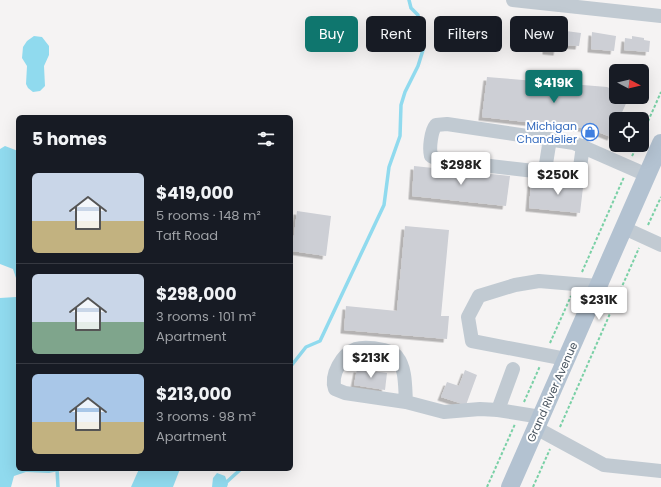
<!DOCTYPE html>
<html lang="en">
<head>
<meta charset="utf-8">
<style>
  body { margin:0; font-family:Poppins,sans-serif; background:#20242c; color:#f1f3f6; height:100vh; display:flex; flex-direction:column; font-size:15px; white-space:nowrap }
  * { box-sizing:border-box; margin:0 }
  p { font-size:13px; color:#9ea1a6 }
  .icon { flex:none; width:22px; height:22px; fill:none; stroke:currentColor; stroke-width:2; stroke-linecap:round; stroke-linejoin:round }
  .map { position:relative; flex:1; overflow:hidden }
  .panel { position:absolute; left:16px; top:115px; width:277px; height:356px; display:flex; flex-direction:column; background:#171b24; border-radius:6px; box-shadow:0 4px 16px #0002 }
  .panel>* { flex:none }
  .banner { position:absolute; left:305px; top:16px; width:296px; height:36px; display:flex; gap:8px }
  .needle { width:26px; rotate:97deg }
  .controls { position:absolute; left:609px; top:64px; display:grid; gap:8px }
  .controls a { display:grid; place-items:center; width:40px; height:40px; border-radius:6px; background:#171b24; box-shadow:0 4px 16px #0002; font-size:20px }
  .price { position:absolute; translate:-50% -34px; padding:0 9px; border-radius:4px; background:#fff; color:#222; font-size:13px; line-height:26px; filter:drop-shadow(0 1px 2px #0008) }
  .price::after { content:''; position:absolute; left:50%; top:24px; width:12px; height:9px; margin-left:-6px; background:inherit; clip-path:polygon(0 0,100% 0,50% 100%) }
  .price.active { background:#0f766e; color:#fff }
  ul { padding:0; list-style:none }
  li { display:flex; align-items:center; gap:12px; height:100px; padding:0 16px }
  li+li { border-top:1px solid #363941 }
  li span { display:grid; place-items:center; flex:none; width:112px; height:80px; border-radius:6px; color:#555 }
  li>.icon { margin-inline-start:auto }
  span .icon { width:48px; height:48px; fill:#fffc; stroke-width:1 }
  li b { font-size:17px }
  h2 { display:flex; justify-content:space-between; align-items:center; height:48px; padding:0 16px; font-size:17px }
  .pill { padding:0 14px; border-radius:6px; background:#171b24; box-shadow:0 4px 16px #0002; font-size:14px; line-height:36px }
  .pill.active { background:#0f766e; color:#fff }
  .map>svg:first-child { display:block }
</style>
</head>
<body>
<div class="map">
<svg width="661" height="487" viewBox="0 0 661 487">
  <defs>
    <filter id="shadow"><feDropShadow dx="-3.5" dy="3.5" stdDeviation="0" flood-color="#0004"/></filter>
  </defs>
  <rect width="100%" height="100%" fill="#f5f3f3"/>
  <g fill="#90daee">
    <polygon points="34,36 42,37 49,46 49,55 44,66 45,86 40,91 33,92 28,88 26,84 27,66 22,58 23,47 27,41"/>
    <polygon points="5,146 18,151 18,284 13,269 0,264 0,149"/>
    <polygon points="18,291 18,469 65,469 64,470 49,473 26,472 14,476 11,487 0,487 0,298 16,297"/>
    <polygon points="139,469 180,469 173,487 131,487"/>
    <polygon points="217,473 225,476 228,484 227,487 212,487 213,478"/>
  </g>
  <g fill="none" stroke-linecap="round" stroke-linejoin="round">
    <g stroke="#90daee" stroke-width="3.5">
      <polyline points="291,366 306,347 320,341 384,205 389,167 400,136 401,105 405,92 418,66 423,50 424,42 423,37 418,27 418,15 411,8 409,0"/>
      <polyline points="57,469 58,487"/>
      <polyline points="221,487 241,469"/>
    </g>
  </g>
  <g fill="#cdcfd5" filter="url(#shadow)">
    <polygon points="449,23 460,24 458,38 456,37 456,40 447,40"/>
    <polygon points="566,31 581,33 579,46 564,45 564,43 560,43 560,45 558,45 557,52 546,51 547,33 559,35 560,32 566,33"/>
    <polygon points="592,32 616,36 614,51 591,49"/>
    <polygon points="632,36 644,38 644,40 650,41 649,52 624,50 625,38 632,39"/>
    <polygon points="487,77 607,87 616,91 616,97 629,97 619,119 616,119 616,125 611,137 590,129 482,117"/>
    <polygon points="414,166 510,176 506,206 412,196"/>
    <polygon points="564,177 584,179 580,213 529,208 531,183 563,186"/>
    <polygon points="297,211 331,216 326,256 292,251"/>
    <polygon points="405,226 449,230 441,316 449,316 447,339 344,330 346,306 397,311"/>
    <polygon points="357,369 387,373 385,390 354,385"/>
    <polygon points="465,370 477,375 466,405 441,397 447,382 459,386"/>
  </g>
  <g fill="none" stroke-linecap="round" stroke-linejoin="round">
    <g stroke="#7ad0a6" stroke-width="2" stroke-dasharray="3 2" stroke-linecap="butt">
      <polyline points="642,135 661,92"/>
      <polyline points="632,156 638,145"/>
      <polyline points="648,225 661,197"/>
      <polyline points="582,272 624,177"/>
      <polyline points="550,343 571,296"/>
      <polyline points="524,402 540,366"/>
      <polyline points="560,427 639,248"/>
      <polyline points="487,487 515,424"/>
      <polyline points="533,487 550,449"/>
    </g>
    <g stroke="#c1cad2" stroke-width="14">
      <polyline points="513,0 661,16"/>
      <path d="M550,139l-5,31 -2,2 -104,-12 -8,-4c-2,-8 0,-25 5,-31l11,-1 127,19 73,32"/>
      <polyline points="579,174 583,146"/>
      <polyline points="624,228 661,245"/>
      <polyline points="566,359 472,341 468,317 479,296 515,285 539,281 598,286"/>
      <polyline points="513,369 498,410 541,417"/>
      <path d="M406,402c-1,-14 0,-34 -9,-45 -2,-4 -9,-6 -13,-7 -9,-2 -19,-4 -28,-1 -14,5 -26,26 -21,40l10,4 61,9 38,10 36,-3 18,1"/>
      <polyline points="536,428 604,465 661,471"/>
    </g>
    <polyline stroke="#b3c2d1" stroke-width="18" points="510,487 661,143"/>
  </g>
  <defs>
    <g id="shop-ring" transform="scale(0.9)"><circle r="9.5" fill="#fff" stroke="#3f7fe0" stroke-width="1.5"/><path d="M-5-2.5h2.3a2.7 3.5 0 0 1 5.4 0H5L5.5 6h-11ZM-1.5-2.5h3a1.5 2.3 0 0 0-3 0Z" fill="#3f7fe0"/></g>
  </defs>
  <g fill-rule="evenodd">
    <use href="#shop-ring" x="590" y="132"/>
  </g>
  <g text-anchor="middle" stroke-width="4" stroke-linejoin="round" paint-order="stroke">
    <g font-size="11" fill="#366cbe" stroke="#fff" text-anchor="end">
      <text x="577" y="130">Michigan<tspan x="577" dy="13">Chandelier</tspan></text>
    </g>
    <g font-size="11" fill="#4a5661" stroke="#fff">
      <text transform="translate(552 392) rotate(-66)" y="4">Grand River Avenue</text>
    </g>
  </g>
</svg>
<div class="controls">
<a><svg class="needle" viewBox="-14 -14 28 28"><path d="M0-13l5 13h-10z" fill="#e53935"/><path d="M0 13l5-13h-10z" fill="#9ea1a6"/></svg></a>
<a><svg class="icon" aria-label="locate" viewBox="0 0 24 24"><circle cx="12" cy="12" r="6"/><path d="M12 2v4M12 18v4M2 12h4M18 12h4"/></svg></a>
</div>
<b class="price active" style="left:554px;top:104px">$419K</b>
<b class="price" style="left:461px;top:186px">$298K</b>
<b class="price" style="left:558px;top:196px">$250K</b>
<b class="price" style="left:599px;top:321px">$231K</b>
<b class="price" style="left:371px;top:379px">$213K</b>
<div class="banner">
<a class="pill active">Buy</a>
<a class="pill">Rent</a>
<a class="pill">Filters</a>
<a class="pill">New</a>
</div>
<section class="panel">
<h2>5 homes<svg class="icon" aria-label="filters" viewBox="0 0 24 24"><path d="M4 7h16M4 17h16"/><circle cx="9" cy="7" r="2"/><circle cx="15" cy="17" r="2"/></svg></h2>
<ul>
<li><span style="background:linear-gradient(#c9d6e8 60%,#c2b280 0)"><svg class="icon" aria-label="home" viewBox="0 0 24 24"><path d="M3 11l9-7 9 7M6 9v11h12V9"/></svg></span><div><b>$419,000</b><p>5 rooms · 148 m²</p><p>Taft Road</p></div></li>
<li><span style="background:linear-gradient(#c9d6e8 60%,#7fa58c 0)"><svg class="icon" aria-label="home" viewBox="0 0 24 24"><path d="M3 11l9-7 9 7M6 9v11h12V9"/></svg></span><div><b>$298,000</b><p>3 rooms · 101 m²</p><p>Apartment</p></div></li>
<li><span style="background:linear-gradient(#a9c7e8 60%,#c2b280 0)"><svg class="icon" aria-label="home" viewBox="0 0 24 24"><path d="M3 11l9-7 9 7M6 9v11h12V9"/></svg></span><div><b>$213,000</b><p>3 rooms · 98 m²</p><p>Apartment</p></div></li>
</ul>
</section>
</div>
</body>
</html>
